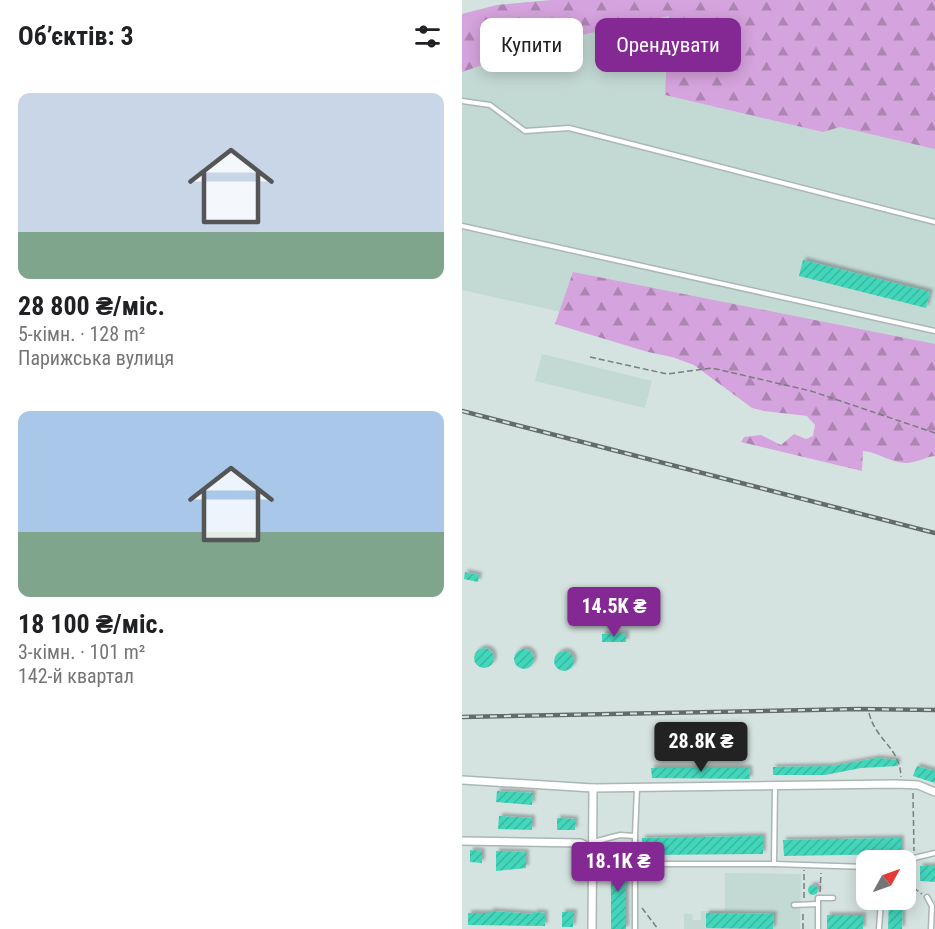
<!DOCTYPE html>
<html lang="uk">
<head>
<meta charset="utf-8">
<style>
  body { margin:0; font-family:"Roboto Condensed",sans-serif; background:#f2f2f2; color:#202124; height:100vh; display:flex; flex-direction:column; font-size:22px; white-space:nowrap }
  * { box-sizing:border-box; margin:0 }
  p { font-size:20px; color:#757577 }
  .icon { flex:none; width:33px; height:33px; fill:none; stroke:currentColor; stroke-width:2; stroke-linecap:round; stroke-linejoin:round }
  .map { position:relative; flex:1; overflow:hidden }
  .side { display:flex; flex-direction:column; background:#fff; width:462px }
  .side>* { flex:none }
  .banner { position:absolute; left:18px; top:18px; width:364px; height:54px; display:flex; gap:12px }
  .needle { width:39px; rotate:50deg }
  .fabs { position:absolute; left:394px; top:850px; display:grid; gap:12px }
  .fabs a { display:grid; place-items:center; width:60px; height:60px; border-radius:12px; background:#fff; box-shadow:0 3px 15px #0003; font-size:30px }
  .price { position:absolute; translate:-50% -51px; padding:0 14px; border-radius:6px; background:#842893; color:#fff; font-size:20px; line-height:39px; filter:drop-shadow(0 2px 3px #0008) }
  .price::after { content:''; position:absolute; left:50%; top:36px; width:18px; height:14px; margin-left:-9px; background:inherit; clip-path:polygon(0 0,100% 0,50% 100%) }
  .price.on { background:#222; color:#fff }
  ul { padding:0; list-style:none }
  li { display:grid; align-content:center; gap:12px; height:318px; padding:0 18px }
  li span { display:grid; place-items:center; height:186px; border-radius:12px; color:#555 }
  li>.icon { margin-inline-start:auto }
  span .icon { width:108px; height:108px; fill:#fffc; stroke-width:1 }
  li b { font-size:26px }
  h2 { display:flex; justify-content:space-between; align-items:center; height:72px; padding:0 18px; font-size:26px }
  .chip { padding:0 21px; border-radius:12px; background:#fff; box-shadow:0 3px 15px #0003; font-size:21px; line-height:54px }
  .chip.on { background:#842893; color:#fff }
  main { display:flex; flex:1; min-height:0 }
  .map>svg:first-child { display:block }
</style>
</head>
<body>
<main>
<section class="side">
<h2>Об’єктів: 3<svg class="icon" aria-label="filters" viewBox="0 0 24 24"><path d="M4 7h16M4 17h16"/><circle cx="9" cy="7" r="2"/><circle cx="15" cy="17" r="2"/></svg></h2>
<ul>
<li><span style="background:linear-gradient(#c9d6e8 75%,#7fa58c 0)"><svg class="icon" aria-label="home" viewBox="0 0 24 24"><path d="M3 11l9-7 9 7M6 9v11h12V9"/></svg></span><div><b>28 800 ₴/міс.</b><p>5-кімн. · 128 m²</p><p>Парижська вулиця</p></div></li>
<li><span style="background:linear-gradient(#a9c7e8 65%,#7fa58c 0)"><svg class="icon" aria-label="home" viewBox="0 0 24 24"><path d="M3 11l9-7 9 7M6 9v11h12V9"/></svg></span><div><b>18 100 ₴/міс.</b><p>3-кімн. · 101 m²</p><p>142-й квартал</p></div></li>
</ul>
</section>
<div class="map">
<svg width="473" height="929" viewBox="0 0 473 929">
  <defs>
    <pattern id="forest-firs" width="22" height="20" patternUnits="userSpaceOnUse" patternTransform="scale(1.5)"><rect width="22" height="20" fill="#d5a3dd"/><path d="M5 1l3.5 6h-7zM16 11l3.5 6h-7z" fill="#ad85b3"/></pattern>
    <pattern id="building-hatch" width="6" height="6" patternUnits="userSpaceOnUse" patternTransform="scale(1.5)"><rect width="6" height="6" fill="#42d6bb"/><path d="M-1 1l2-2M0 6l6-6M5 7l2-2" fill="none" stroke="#3ab8a1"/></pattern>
    <filter id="shadow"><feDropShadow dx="3" dy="-3" stdDeviation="1.5" flood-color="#0004"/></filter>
  </defs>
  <rect width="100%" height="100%" fill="#d5e3e0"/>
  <g fill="#c3d9d4">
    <polygon points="90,0 371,0 473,29 473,395 0,290 0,14 35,5"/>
    <polygon points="80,354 190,381 183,408 73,381"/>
    <polygon points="263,873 339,874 338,929 222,929 222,914 230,914 231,920 239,920 239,911 263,911"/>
  </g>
  <g fill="url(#forest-firs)">
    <polygon points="90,0 473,0 473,149 378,127 361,132 203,95 207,16 87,42 0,72 0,14 35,5"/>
    <path d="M111,272l362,72v112c-10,1 -19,7 -29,7 -15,0 -28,-11 -43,-12l-1,20 -121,-29 3,-5 17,-2 20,10 13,-11 12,5 7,-3 2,-11 -8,-9 -43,-5 -12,-3 -58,-43 -22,-8 -24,-5 -93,-28z"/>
  </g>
  <g fill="url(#building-hatch)" filter="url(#shadow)">
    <polygon points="341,260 468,292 464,308 337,276"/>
    <polygon points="3,572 17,575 16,582 2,579"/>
    <polygon points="164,633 164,642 140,642 140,634"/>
    <circle cx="22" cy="658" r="10"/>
    <circle cx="62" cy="659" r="10"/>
    <circle cx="102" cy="661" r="10"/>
    <polygon points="415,758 435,760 436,766 399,768 363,775 311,775 311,767 370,766"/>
    <polygon points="455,766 473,771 473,783 451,776"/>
    <polygon points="189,768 287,768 288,779 190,778"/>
    <polygon points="35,791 71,793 70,805 34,802"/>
    <polygon points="37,816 70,818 70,830 36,829"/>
    <polygon points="95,818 113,819 113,830 95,830"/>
    <polygon points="301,836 301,854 180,855 180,838"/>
    <polygon points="439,838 439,854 322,856 321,840"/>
    <polygon points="8,850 20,851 20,863 8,862"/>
    <polygon points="34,851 64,852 64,868 34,871"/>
    <rect x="149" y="856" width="15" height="73"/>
    <polygon points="458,866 473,866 473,882 458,881"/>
    <circle cx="351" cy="890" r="5"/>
    <polygon points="427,900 441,900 440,929 426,929"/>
    <polygon points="28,911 72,914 72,912 83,913 83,926 6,925 6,913 28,913"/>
    <polygon points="100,912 112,912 111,927 100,927"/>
    <polygon points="244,913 312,914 311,929 244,928"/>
    <rect x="365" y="915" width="36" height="14"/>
  </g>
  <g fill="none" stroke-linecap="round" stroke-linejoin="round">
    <g stroke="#aab7b4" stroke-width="7">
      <g id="lane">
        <polyline points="0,101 28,105 63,131 107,128 473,222"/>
        <polyline points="0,226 473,331"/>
        <polyline points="173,836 175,787"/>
        <polyline points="131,842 158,835 173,836 173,864 312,864 405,867"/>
        <polyline points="173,864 173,929"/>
        <polyline points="312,864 313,787"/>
        <polyline points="444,866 452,858 473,853"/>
        <polyline points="465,897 470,906 469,929"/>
        <polyline points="332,905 356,904"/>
        <polyline points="356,929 356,898 371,898"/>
        <polyline points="417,929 419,900"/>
      </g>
    </g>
    <g stroke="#aab7b4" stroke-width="10">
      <g id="street">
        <polyline points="0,780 131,788 434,784 456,785 473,792"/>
        <polyline points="0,841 119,843 126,847 130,854"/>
        <polyline points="130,929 131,788"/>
      </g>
    </g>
    <g stroke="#767f7d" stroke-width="1.5" stroke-dasharray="6 3" stroke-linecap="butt">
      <polyline points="128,357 205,374 250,368 349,391 473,433"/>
      <path d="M407,713c7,28 31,34 32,64"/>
      <polyline points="451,793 452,851"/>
      <polyline points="444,873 445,883 460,894"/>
      <polyline points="358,892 359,873"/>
      <polyline points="342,898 342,870"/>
      <polyline points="180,908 196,929"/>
      <polyline points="341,929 341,912"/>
    </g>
    <use href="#lane" stroke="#fff" stroke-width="4"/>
    <use href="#street" stroke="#fff" stroke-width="7"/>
    <g stroke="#636b6a" stroke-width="4.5">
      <g id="rail">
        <polyline points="0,411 473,533"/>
        <polyline points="0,717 397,709 473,710"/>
      </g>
    </g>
    <use href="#rail" stroke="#d5e3e0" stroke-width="2" stroke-dasharray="7" stroke-linecap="butt"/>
  </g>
</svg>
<div class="fabs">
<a><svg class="needle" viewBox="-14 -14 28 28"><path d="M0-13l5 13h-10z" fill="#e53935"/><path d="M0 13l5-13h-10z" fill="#757577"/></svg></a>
</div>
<b class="price" style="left:152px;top:638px">14.5K ₴</b>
<b class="price on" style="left:239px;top:773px">28.8K ₴</b>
<b class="price" style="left:156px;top:893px">18.1K ₴</b>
<div class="banner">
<a class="chip">Купити</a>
<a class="chip on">Орендувати</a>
</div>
</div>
</main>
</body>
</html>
